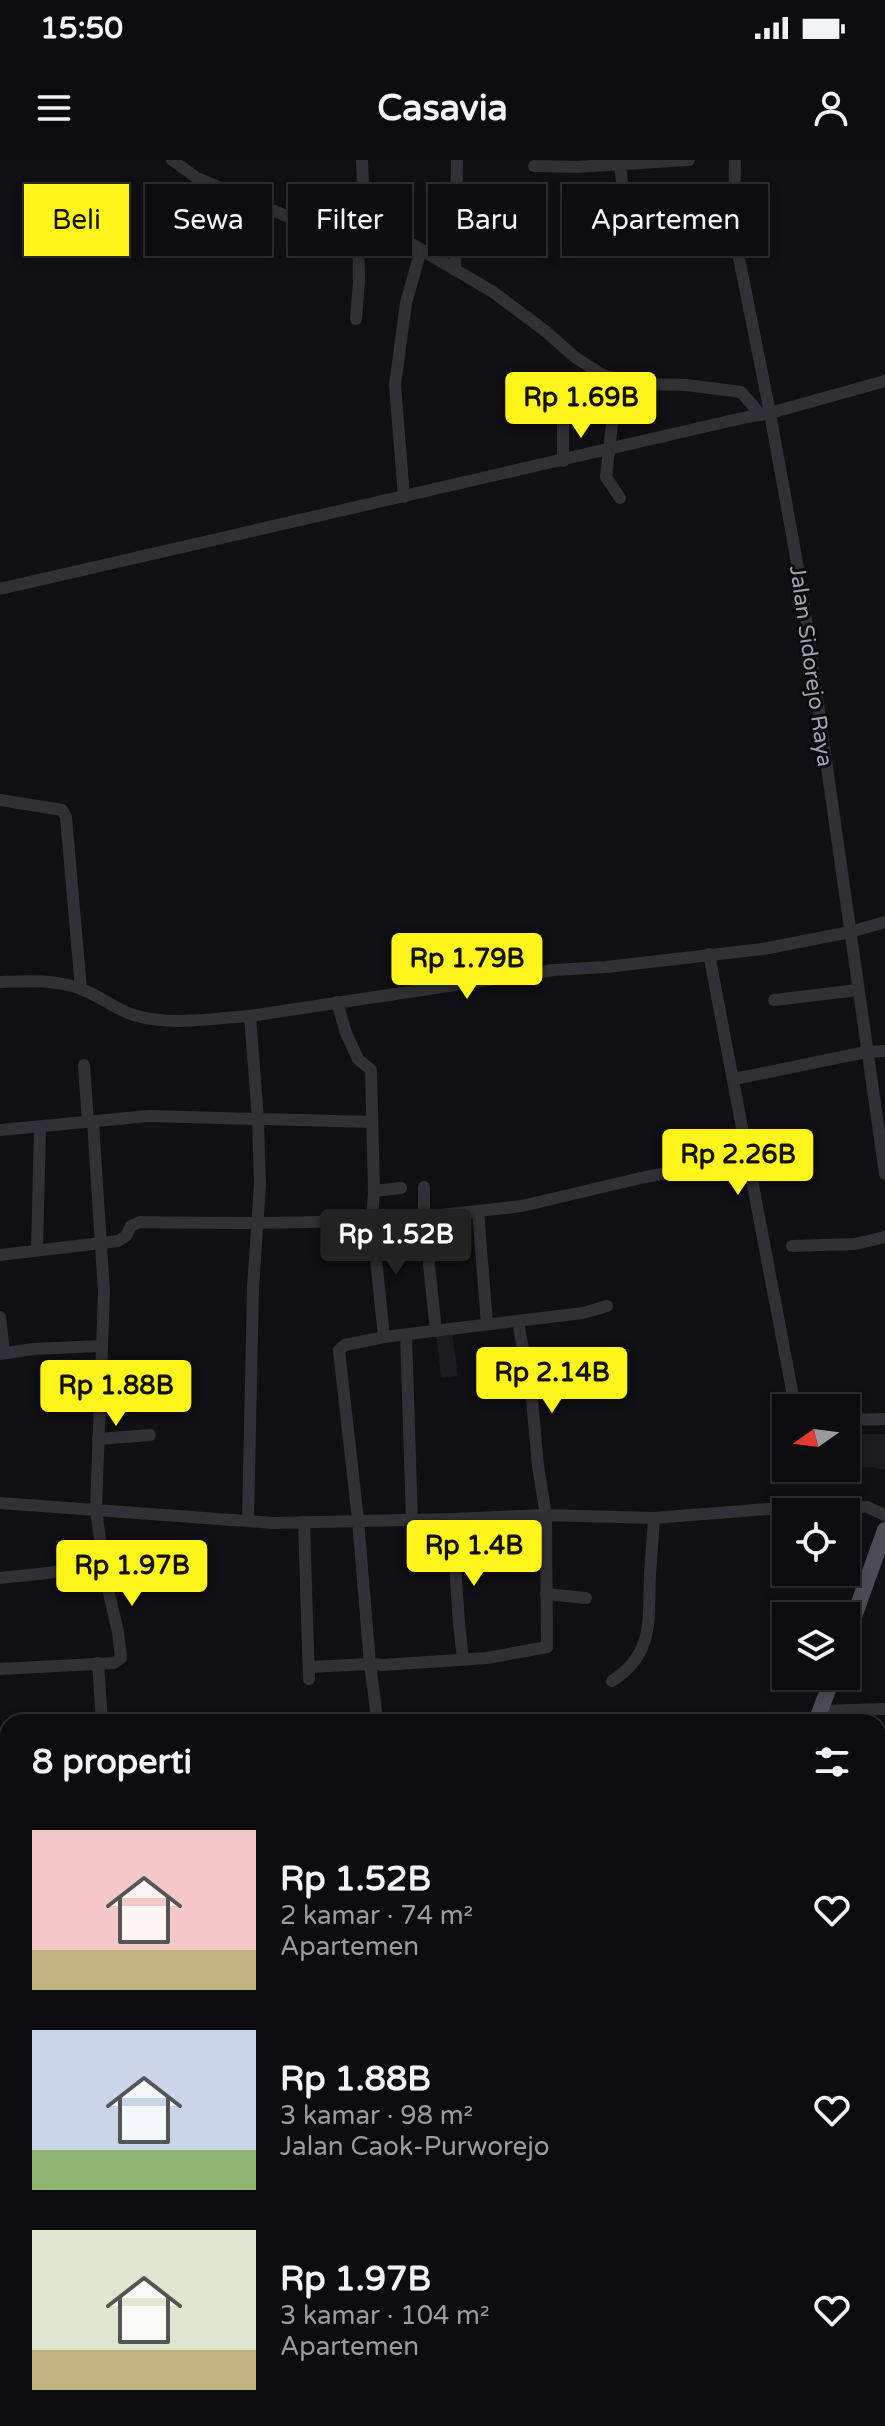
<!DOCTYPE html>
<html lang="id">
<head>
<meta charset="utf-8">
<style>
  body { margin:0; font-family:"Varela Round",sans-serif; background:#1a191b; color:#f1f3f6; height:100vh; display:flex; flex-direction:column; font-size:30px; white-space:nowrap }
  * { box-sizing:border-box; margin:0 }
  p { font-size:26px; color:#9a9b9d }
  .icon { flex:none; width:44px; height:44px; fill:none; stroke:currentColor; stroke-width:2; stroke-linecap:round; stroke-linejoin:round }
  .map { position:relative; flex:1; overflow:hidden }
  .details { position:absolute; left:0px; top:1554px; width:886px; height:712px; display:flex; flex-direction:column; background:#0c0b0d; border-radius:24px 24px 0 0; box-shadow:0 4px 12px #0003,0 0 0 2px #2c2b2e }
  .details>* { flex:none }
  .guide { position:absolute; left:24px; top:24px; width:838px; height:72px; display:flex; gap:16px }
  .needle { width:52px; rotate:256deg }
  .tools { position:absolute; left:772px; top:1234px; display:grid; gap:16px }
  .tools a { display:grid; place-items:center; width:88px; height:88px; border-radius:0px; background:#0c0b0d; box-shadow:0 4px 12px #0003,0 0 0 2px #2c2b2e; font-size:40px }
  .price { position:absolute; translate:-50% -68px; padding:0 18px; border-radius:8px; background:#fff51a; color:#111; font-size:26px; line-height:52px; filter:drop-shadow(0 2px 4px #0008) }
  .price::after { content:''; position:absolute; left:50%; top:48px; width:24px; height:18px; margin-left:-12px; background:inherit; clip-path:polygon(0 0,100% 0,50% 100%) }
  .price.current { background:#222; color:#fff }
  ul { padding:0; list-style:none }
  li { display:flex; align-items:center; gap:24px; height:200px; padding:0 32px }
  li span { display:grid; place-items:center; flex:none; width:224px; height:160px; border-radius:0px; color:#555 }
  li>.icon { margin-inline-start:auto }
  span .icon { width:96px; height:96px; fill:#fffc; stroke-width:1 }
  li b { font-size:34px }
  h2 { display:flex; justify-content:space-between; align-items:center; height:96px; padding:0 32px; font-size:34px }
  .tag { padding:0 28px; border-radius:0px; background:#0c0b0d; box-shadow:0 4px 12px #0003,0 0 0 2px #2c2b2e; font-size:28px; line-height:72px }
  .tag.current { background:#fff51a; color:#111 }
  .status { display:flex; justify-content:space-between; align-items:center; height:56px; padding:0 40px; background:#0c0b0d; direction:ltr }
  .status svg { height:22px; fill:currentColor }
  header { display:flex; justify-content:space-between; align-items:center; height:104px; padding:0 32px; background:#0c0b0d; font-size:36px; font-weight:700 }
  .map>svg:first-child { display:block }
</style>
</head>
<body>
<div class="status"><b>15:50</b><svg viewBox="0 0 49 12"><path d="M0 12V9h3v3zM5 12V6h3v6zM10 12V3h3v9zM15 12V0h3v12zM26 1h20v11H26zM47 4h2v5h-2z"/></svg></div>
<header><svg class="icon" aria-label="menu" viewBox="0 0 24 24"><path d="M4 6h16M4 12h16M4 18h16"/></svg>Casavia<svg class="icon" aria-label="person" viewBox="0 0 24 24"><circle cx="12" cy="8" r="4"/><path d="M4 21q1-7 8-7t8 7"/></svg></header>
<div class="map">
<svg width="885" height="2266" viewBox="0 0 885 2266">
  <rect width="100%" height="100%" fill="#100f11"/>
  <g fill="#1b1b1e">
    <polygon points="452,1169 458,1216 441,1218 436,1171"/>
    <polygon points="846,1274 885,1274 885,1310 872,1307 839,1309 846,1308"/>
  </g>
  <g fill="#252a35">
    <polygon points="0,1792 8,1793 8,1856 0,1855"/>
    <polygon points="878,2175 885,2187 885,2266 850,2266 838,2258 878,2258"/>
  </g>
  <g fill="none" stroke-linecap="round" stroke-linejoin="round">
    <g stroke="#313036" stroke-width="12">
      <polyline points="172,0 197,18 291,58 324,68 383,72 398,76 493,132 544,170 576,198 603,215 636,224 686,225 741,232 761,255"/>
      <polyline points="362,0 365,72"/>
      <polyline points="735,0 734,67 736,83 770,253 801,425 885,1014"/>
      <polyline points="620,3 628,81"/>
      <polyline points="534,6 577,7 689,0"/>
      <polyline points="576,83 726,80 736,83"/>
      <polyline points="455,110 457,0"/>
      <polyline points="356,159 359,121 358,71"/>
      <polyline points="617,220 606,317 620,338"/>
      <polyline points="563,301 563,259"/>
      <polyline points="404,337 395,225 406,143 421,90"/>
      <polyline points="0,429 747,257 770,253 885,221"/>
      <polyline points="0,640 62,650 66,657 81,829"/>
      <polyline points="709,794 794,1241 797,1245 810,1248"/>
      <path d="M0,822c27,-1 55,-3 81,7 20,7 36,22 56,27 35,10 77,2 113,0"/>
      <polyline points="774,840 858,830"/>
      <polyline points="337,842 346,873 358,899 371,910 374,1031 372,1060 384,1177"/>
      <polyline points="84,905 88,962"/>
      <polyline points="734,919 866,892 885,891"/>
      <polyline points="0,970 149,956 371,962"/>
      <polyline points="424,1027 424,1057 436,1171"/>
      <polyline points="374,1031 401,1028"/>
      <polyline points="478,1051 522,1046 645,1017 749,999"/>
      <polyline points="792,1086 855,1084 885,1077"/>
      <polyline points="37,1090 40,968"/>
      <path d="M0,1095l118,-14 8,-5 5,-10 9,-4c113,2 227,2 338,-11l9,113"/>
      <polyline points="0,1157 4,1193"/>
      <polyline points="406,1175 412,1359"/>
      <polyline points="0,1194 33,1189 101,1186"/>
      <polyline points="846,1260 885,1259"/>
      <polyline points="98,1279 150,1275"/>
      <polyline points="0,1343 273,1363 452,1359 546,1355 654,1358 831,1344 867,1347 885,1355"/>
      <polyline points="452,1359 459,1464 463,1499"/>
      <polyline points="248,1361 253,1128 260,1024 258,959 250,856 554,810 606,807 763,789 850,772 885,762"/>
      <polyline points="304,1362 309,1519"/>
      <polyline points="0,1418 66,1411 104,1412"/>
      <polyline points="546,1434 586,1438"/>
      <polyline points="98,1503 102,1562"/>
      <polyline points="310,1507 370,1504 383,1505 487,1498 547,1487 546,1355 538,1306 532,1240 518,1161"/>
      <polyline points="0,1509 114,1503 121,1498 118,1472 104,1412 96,1349 104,1132 93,962"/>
      <path d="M612,1521c43,-27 36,-63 38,-106 1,-19 3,-38 4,-57"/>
      <polyline points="376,1550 370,1504 358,1360 339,1190 345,1185 384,1177 583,1153 607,1146"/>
      <polyline points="820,1551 885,1549"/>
      <polyline points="0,1670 8,1671"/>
      <polyline points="0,2061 8,1997"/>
      <polyline points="0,2129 8,2129"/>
      <polyline points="0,2169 8,2171"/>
      <polyline points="286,2258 311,2266"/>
      <polyline points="60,2266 62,2258"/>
      <polyline points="135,2266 136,2258"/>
      <polyline points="256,2266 258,2258"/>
      <polyline points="348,2266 348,2258"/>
    </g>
    <g stroke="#4d4c56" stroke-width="16">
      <polyline points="846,1479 885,1370"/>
      <polyline points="816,1562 833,1516"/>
      <polyline points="560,2266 563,2258"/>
    </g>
  </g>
  <g text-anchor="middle" stroke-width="6" stroke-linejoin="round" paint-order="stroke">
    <g font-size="22" fill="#9fa0b3" stroke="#0b0b0c">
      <text transform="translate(812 506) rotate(82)" y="8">Jalan Sidorejo Raya</text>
    </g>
  </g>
</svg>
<div class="tools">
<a><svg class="needle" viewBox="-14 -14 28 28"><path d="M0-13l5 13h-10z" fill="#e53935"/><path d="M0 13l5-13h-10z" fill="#9a9b9d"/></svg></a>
<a><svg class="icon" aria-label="locate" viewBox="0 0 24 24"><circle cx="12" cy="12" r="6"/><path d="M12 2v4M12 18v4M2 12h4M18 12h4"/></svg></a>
<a><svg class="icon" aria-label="layers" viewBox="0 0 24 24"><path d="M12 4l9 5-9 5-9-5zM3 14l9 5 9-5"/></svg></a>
</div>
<b class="price" style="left:581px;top:280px">Rp 1.69B</b>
<b class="price" style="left:467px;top:841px">Rp 1.79B</b>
<b class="price" style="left:738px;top:1037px">Rp 2.26B</b>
<b class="price current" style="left:396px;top:1117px">Rp 1.52B</b>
<b class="price" style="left:552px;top:1255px">Rp 2.14B</b>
<b class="price" style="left:116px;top:1268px">Rp 1.88B</b>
<b class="price" style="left:474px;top:1428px">Rp 1.4B</b>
<b class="price" style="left:132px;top:1448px">Rp 1.97B</b>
<div class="guide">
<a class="tag current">Beli</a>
<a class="tag">Sewa</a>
<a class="tag">Filter</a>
<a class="tag">Baru</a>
<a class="tag">Apartemen</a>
</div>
<section class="details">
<h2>8 properti<svg class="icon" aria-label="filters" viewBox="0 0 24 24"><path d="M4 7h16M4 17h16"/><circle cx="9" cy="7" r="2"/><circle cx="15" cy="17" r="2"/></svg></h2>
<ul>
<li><span style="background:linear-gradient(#f6c9c9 75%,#c2b280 0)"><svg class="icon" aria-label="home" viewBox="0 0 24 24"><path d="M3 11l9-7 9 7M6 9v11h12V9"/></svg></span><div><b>Rp 1.52B</b><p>2 kamar · 74 m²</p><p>Apartemen</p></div><svg class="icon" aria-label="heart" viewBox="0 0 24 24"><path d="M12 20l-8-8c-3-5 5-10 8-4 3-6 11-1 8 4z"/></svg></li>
<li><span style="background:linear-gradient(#c9d6e8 75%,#8fb573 0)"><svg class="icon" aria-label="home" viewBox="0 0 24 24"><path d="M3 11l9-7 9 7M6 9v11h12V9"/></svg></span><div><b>Rp 1.88B</b><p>3 kamar · 98 m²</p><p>Jalan Caok-Purworejo</p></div><svg class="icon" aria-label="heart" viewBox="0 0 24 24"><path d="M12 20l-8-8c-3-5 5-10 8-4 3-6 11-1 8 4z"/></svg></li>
<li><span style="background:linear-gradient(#dfe7d0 75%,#c2b280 0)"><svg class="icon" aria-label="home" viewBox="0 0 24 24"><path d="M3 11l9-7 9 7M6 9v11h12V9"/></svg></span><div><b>Rp 1.97B</b><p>3 kamar · 104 m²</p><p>Apartemen</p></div><svg class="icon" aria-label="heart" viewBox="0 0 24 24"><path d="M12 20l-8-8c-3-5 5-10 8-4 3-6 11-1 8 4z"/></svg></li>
</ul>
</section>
</div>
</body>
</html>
